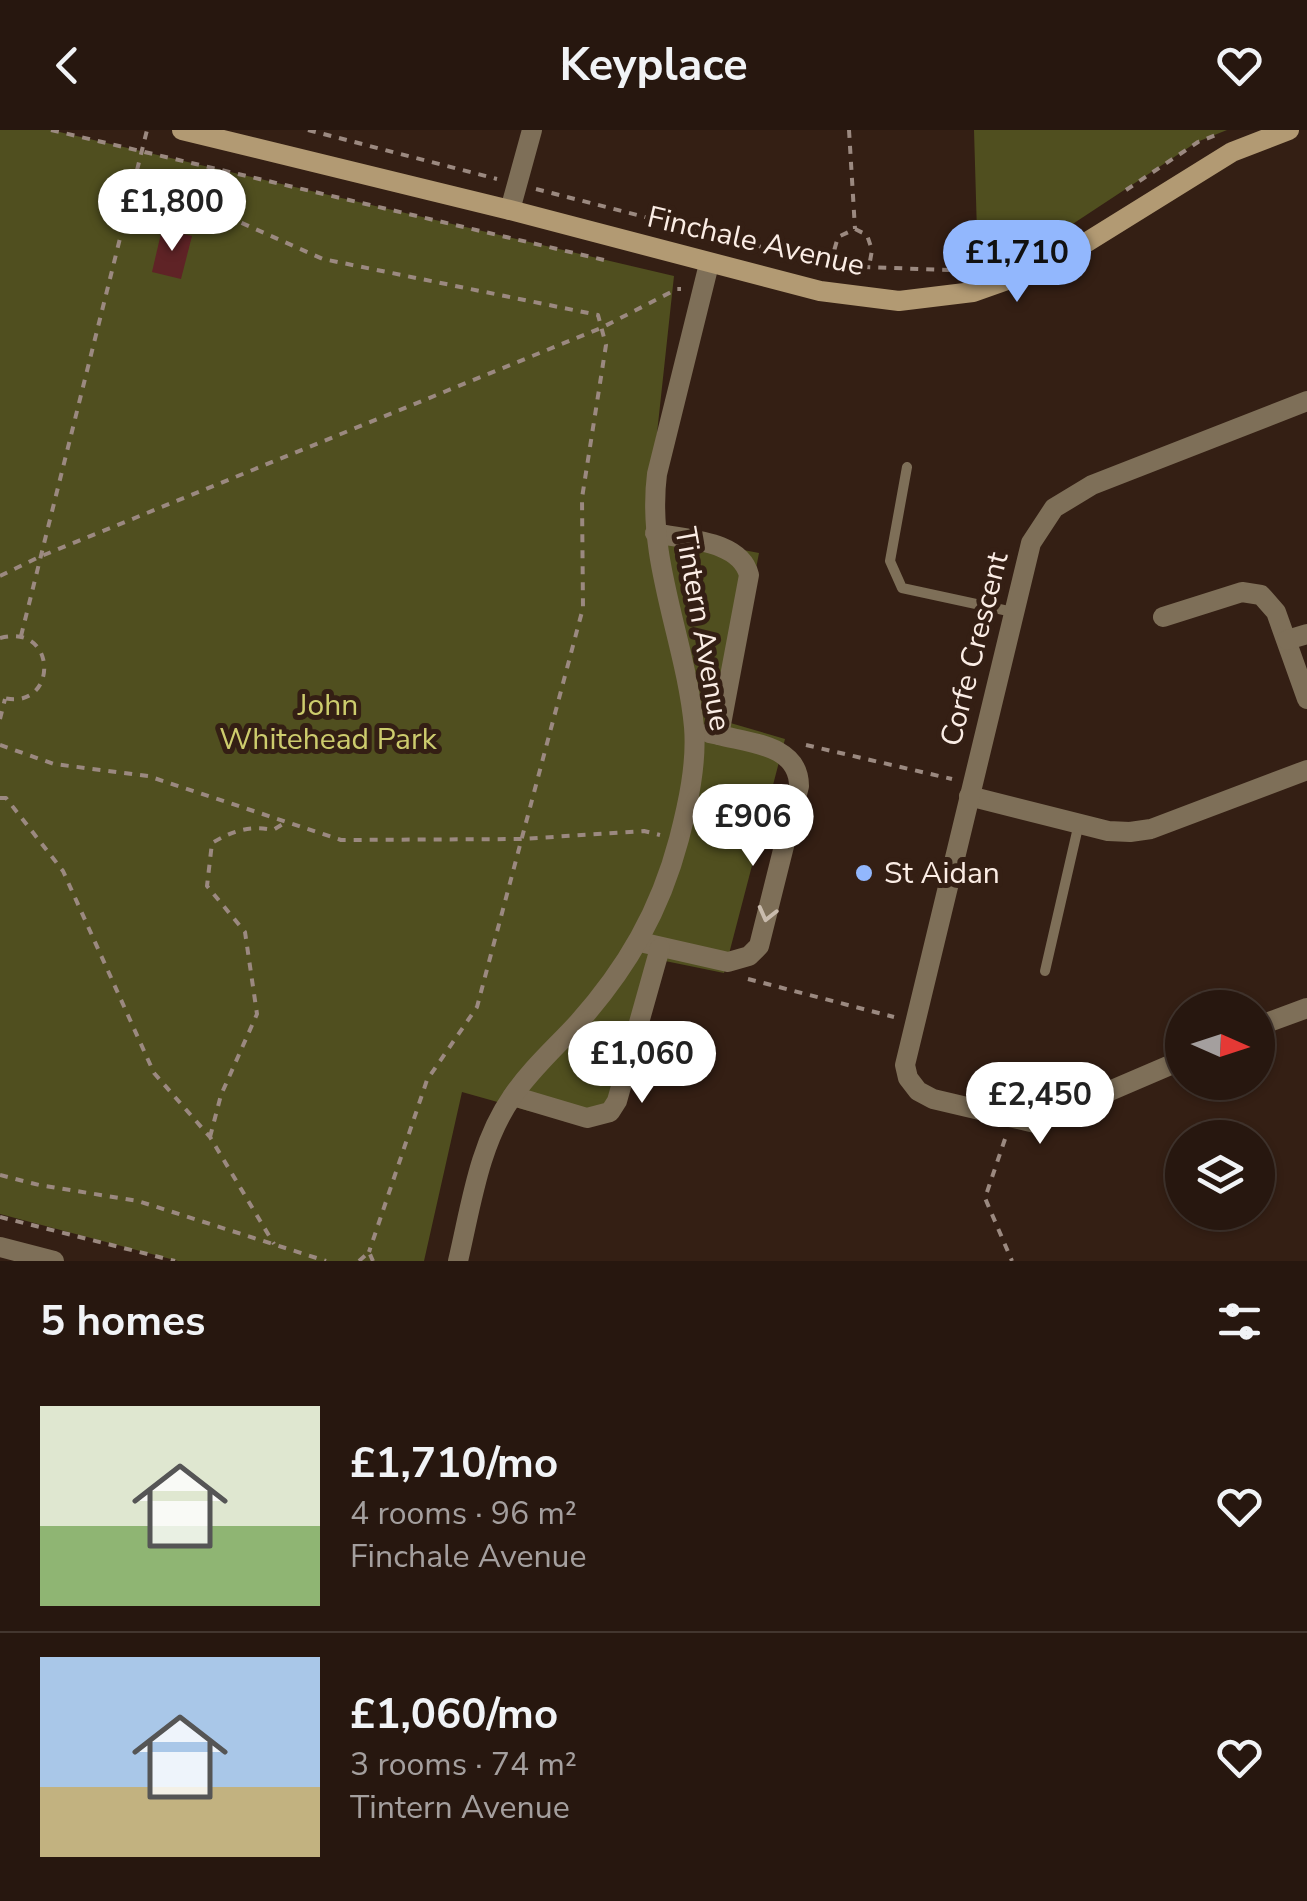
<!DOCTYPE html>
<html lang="en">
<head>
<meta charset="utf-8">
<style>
  body { margin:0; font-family:"Nunito Sans",sans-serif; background:#2f2018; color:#f1f3f6; height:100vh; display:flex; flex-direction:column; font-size:38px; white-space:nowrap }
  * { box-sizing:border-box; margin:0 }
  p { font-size:32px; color:#a49f9e }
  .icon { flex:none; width:55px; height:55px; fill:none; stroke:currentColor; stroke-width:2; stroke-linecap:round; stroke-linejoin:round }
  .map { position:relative; height:1131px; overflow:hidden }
  .drawer { display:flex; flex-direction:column; background:#27170f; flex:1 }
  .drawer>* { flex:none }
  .needle { width:65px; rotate:93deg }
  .fabs { position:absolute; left:1165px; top:860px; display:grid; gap:20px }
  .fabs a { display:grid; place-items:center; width:110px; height:110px; border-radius:50%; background:#27170f; box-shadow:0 2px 8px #0004,0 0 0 2px #43362f; font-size:50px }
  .price { position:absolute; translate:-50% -85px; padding:0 22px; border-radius:35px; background:#fff; color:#222; font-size:32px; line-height:65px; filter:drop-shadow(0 2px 5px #0008) }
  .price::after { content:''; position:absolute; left:50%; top:60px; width:30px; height:22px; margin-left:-15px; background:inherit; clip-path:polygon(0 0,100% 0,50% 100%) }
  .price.selected { background:#92b7fd; color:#111 }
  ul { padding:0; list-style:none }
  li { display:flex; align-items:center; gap:30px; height:250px; padding:0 40px }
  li+li { border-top:2px solid #43362f }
  li span { display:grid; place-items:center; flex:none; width:280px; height:200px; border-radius:0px; color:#555 }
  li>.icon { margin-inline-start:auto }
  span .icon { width:120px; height:120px; fill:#fffc; stroke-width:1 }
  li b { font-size:42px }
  h2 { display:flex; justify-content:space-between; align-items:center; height:120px; padding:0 40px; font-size:42px }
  header { display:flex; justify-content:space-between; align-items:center; height:130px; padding:0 40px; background:#27170f; font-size:45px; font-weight:700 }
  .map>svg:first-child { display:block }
</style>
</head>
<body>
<header><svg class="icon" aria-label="back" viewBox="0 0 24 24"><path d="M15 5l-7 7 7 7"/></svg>Keyplace<svg class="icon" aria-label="heart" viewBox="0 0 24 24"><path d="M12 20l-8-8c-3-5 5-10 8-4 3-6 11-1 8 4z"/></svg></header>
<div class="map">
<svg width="1307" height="1131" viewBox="0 0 1307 1131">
  <rect width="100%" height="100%" fill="#341f14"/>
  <g fill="#504f1f">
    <polygon points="0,0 51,0 674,146 647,396 655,403 759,423 727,592 785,609 724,843 665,831 612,992 529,981 462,962 424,1131 178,1131 0,1084"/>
    <polygon points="974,0 1227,0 1197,12 1056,105 978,137"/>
  </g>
  <polygon fill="#5f2326" points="162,99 192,106 181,149 152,142"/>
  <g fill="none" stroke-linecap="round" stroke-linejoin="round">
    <g stroke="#9b8980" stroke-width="4" stroke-dasharray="8 8" stroke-linecap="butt">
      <polyline points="51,0 604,130"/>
      <polyline points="308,0 497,49"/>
      <polyline points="849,0 855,99"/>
      <polyline points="536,59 836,136 948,140 971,138"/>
      <polyline points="1126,60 1198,12 1216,5"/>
      <polyline points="134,63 217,82 323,129 598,185 606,215 582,368 583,478 477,877 427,950 369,1122"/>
      <polyline points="1018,121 1046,110"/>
      <polyline points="830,135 838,107 855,99 867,105 872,120 869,137"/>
      <polyline points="0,446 39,427 601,198 677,159 681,159"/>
      <polyline points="21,506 147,0"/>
      <path d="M0,508c60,-16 58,77 0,59"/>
      <polyline points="0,589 5,569"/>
      <polyline points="0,615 54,634 148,646 341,710 521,709 644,701 660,705"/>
      <polyline points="806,615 952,649"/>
      <polyline points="0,668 6,668 63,741 154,943 210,1007 274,1114"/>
      <polyline points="748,849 894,887"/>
      <path d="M210,1007l11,-42 36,-81 -12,-82 -38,-46 5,-43c20,-12 38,-18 61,-13l10,-6"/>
      <polyline points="1005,1009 985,1068 1012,1131"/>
      <polyline points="0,1045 39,1055 138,1071 326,1131"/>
      <polyline points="0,1087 175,1131"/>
      <polyline points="359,1131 369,1122 373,1131"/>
    </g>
    <g stroke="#7e6f58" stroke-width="10">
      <polyline points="907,337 890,431 902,458 1013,482"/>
      <polyline points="1045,841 1079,693"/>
    </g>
    <g stroke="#7e6f58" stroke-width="20">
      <polyline points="510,80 532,0"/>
      <path d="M655,403c31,7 85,7 94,42l-30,160 -10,-2"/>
      <polyline points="1163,487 1242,462 1261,465 1276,482 1307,569"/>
      <polyline points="1287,510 1307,504"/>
      <polyline points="969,666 1108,701 1130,702 1151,699 1307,640"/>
      <path d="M640,812l88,20 21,-6 10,-10 40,-160c0,-41 -49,-43 -80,-51"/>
      <polyline points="1258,896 1307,878"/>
      <polyline points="1182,930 1035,993 933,969 918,961 908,948 905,935 1031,413 1054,378 1092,355 1307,271"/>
      <polyline points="513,966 587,988 610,982 617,971 660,818"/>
      <polyline points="0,1117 54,1131"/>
      <path d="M458,1131c13,-55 21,-117 54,-164 18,-27 44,-50 66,-74 49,-55 82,-112 101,-184 9,-35 18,-75 15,-112 -8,-86 -48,-167 -37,-253l52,-210"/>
    </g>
    <polyline stroke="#b29a73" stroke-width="20" points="182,0 510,80 820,161 899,171 973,162 1050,135 1232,22 1289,0"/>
  </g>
  <defs><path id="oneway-chevron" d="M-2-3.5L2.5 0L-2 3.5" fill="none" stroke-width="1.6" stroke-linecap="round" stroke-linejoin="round" transform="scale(2.5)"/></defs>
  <use stroke="#c9bbad" href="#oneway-chevron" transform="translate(767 784) rotate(104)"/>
  <circle fill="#92b7fd" stroke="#341f14" stroke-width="4" cx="864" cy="743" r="10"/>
  <g text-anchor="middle" stroke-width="10" stroke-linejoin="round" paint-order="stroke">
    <g font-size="30" fill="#fbede5" stroke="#341f14">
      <text transform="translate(756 111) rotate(13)" y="10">Finchale Avenue</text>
      <text transform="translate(703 499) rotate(80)" y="10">Tintern Avenue</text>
      <text transform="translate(974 519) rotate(-76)" y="10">Corfe Crescent</text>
    </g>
    <g font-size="30" fill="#cdcc6d" stroke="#341f14">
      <text x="328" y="585">John<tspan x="328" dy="34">Whitehead Park</tspan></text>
    </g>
    <g font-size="30" fill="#fbede5" stroke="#341f14" text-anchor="start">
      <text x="884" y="753">St Aidan</text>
    </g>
  </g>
</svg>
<div class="fabs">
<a><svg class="needle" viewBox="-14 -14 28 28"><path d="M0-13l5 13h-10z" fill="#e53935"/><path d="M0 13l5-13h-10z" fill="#a49f9e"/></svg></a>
<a><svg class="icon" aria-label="layers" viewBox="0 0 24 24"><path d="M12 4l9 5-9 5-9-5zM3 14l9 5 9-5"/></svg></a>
</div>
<b class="price" style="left:172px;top:124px">£1,800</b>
<b class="price selected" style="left:1017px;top:175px">£1,710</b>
<b class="price" style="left:753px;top:739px">£906</b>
<b class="price" style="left:642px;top:976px">£1,060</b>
<b class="price" style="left:1040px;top:1017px">£2,450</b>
</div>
<section class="drawer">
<h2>5 homes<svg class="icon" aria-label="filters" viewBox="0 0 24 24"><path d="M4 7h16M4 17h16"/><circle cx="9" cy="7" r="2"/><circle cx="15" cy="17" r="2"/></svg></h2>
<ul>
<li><span style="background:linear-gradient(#dfe7d0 60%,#8fb573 0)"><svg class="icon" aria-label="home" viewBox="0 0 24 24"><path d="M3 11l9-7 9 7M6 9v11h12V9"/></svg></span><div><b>£1,710/mo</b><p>4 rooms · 96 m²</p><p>Finchale Avenue</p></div><svg class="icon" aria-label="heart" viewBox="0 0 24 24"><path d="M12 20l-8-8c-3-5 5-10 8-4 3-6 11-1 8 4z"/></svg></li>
<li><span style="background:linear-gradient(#a9c7e8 65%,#c2b280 0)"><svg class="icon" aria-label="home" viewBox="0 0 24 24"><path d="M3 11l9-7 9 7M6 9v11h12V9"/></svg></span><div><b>£1,060/mo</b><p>3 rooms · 74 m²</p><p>Tintern Avenue</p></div><svg class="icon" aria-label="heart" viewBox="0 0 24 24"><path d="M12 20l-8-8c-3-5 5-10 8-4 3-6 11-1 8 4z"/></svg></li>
</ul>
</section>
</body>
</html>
